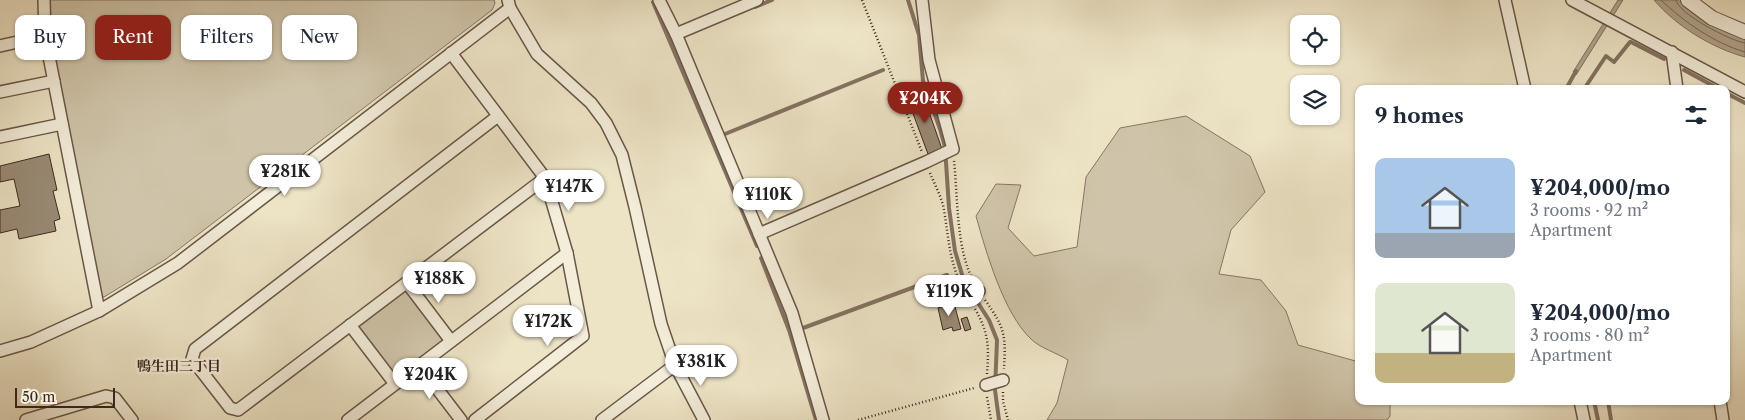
<!DOCTYPE html>
<html lang="en">
<head>
<meta charset="utf-8">
<style>
  body { margin:0; font-family:"Libre Caslon Text","Noto Serif JP",serif; background:#f6f6f7; color:#1f2937; height:100vh; display:flex; flex-direction:column; font-size:19px; white-space:nowrap }
  * { box-sizing:border-box; margin:0 }
  p { font-size:16px; color:#747a83 }
  .icon { flex:none; width:28px; height:28px; fill:none; stroke:currentColor; stroke-width:2; stroke-linecap:round; stroke-linejoin:round }
  .map { position:relative; flex:1; overflow:hidden }
  .details { position:absolute; left:1355px; top:85px; width:375px; height:320px; display:flex; flex-direction:column; background:#fff; border-radius:10px; box-shadow:0 1px 4px #0004 }
  .details>* { flex:none }
  .top-card { position:absolute; left:15px; top:15px; width:475px; height:45px; display:flex; gap:10px }
  .fabs { position:absolute; left:1290px; top:15px; display:grid; gap:10px }
  .fabs a { display:grid; place-items:center; width:50px; height:50px; border-radius:10px; background:#fff; box-shadow:0 1px 4px #0004; font-size:25px }
  .scale { position:absolute; left:15px; bottom:12px; width:100px; box-sizing:border-box; padding-left:5px; border:2px solid #3d281e; border-top:0; font-size:14px; line-height:18px; white-space:nowrap; color:#3d281e; -webkit-text-stroke:4px #f3edda; paint-order:stroke }
  .price { position:absolute; translate:-50% -42px; padding:0 11px; border-radius:18px; background:#fff; color:#222; font-size:16px; line-height:32px; filter:drop-shadow(0 1px 2px #0008) }
  .price::after { content:''; position:absolute; left:50%; top:30px; width:15px; height:11px; margin-left:-8px; background:inherit; clip-path:polygon(0 0,100% 0,50% 100%) }
  .price.active { background:#8f2418; color:#fff }
  ul { padding:0; list-style:none }
  li { display:flex; align-items:center; gap:15px; height:125px; padding:0 20px }
  li span { display:grid; place-items:center; flex:none; width:140px; height:100px; border-radius:10px; color:#555 }
  li>.icon { margin-inline-start:auto }
  span .icon { width:60px; height:60px; fill:#fffc; stroke-width:1 }
  li b { font-size:21px }
  h2 { display:flex; justify-content:space-between; align-items:center; height:60px; padding:0 20px; font-size:21px }
  .pill { padding:0 18px; border-radius:10px; background:#fff; box-shadow:0 1px 4px #0004; font-size:18px; line-height:45px }
  .pill.active { background:#8f2418; color:#fff }
  .map>svg:first-child { display:block }
</style>
</head>
<body>
<div class="map">
<svg width="1745" height="420" viewBox="0 0 1745 420">
  <rect width="100%" height="100%" fill="#ede4c6"/>
  <filter id="stains"><feTurbulence type="fractalNoise" baseFrequency=".004" numOctaves="4"/><feColorMatrix values="0 0 0 0 .2 0 0 0 0 .09 0 0 0 0 .02 0 0 0 .5 -.17"/></filter>
  <radialGradient id="worn" r=".72"><stop offset=".6" stop-color="#630" stop-opacity="0"/><stop offset="1" stop-color="#630" stop-opacity=".3"/></radialGradient>
  <g fill="#cfc4a9" stroke="#867664">
    <polygon points="50,0 494,0 495,3 492,10 166,259 104,297 102,296 50,35"/>
    <path d="M1186,116l64,40 15,36 -34,38 -12,44 42,6 25,31 12,34 61,17v39h31v15l-3,4h-340l10,-17 11,-43c-11,-7 -28,-12 -37,-21 -27,-25 -45,-87 -55,-123l20,-32 25,1 -13,43 26,28 43,-9 9,-70 34,-49z"/>
    <polygon points="406,289 445,340 395,378 357,328"/>
  </g>
  <g fill="#b1a48d" stroke="#837261">
    <polygon points="1618,0 1623,0 1576,75 1573,72"/>
    <path d="M1654,0h24l20,15 28,17 19,7v18c-33,-9 -69,-31 -91,-57z"/>
  </g>
  <g fill="none" stroke-linecap="round" stroke-linejoin="round">
    <g stroke="#776656" stroke-width="1">
      <path d="M1661,0c23,22 53,43 84,52"/>
      <path d="M1676,0c2,14 55,41 69,43"/>
    </g>
    <g stroke="#837261" stroke-width="4">
      <polyline points="908,0 919,35 923,81 940,129 945,147 949,208 955,251 964,281 989,320 997,340 995,390 999,420"/>
      <polyline points="653,2 757,246"/>
      <polyline points="755,7 772,0"/>
      <polyline points="1631,42 1664,59"/>
      <polyline points="1684,70 1719,89"/>
      <polyline points="1566,89 1576,71"/>
      <polyline points="1584,89 1606,56 1614,62 1630,42"/>
      <polyline points="1726,93 1745,103"/>
      <polyline points="725,134 883,70"/>
      <polyline points="761,258 789,330 816,420"/>
      <polyline points="803,328 947,275"/>
      <polyline points="1594,401 1598,420"/>
      <polyline points="1608,401 1611,420"/>
    </g>
  </g>
  <g fill="#998a75" stroke="#3d281e">
    <polygon points="923,95 942,149 928,154 908,100"/>
    <polygon points="49,154 57,190 53,191 60,219 54,221 56,231 19,239 17,229 0,233 0,210 20,206 14,179 0,182 0,166"/>
    <polygon points="954,303 961,329 953,331 952,327 943,330 938,308"/>
    <polygon points="967,317 971,329 965,331 961,319"/>
  </g>
  <g fill="none" stroke-linecap="round" stroke-linejoin="round">
    <g stroke="#695748" stroke-width="14">
      <g id="minor">
        <polyline points="508,0 510,8 537,54 591,103 606,123 622,155 635,207 661,324 675,365 704,420"/>
        <polyline points="659,0 676,34 792,313 823,420"/>
        <polyline points="1505,0 1525,89"/>
        <polyline points="1572,0 1745,92"/>
        <polyline points="676,34 757,0"/>
        <polyline points="45,36 99,311"/>
        <polyline points="0,46 45,36 44,0"/>
        <polyline points="1672,52 1677,89"/>
        <polyline points="451,53 545,178 567,253 583,336 475,420"/>
        <polyline points="0,92 54,81"/>
        <polyline points="498,116 195,349 192,359 230,408 238,410 545,178"/>
        <polyline points="0,137 62,124"/>
        <polyline points="759,234 926,162 953,149 929,60 922,0"/>
        <polyline points="407,283 451,341"/>
        <polyline points="970,300 979,291"/>
        <polyline points="350,325 395,384"/>
        <polyline points="0,351 31,342 99,311 178,263 510,8"/>
        <polyline points="419,365 461,420"/>
        <polyline points="986,385 1003,380"/>
        <polyline points="1580,401 1584,420"/>
        <polyline points="1720,401 1723,420"/>
        <polyline points="26,420 106,396 115,398 132,420"/>
        <polyline points="348,420 567,253"/>
        <polyline points="602,420 675,365"/>
      </g>
    </g>
    <g stroke="#695748" stroke-width="16">
      <polyline id="tertiary" points="1688,0 1712,18 1745,32"/>
    </g>
    <g stroke="#3d281e" stroke-width="2.5" stroke-dasharray="1 2.5" stroke-linecap="butt">
      <polyline points="862,0 922,152"/>
      <path d="M954,161c4,37 2,87 19,119"/>
      <path d="M930,173c5,12 12,25 14,37 5,29 5,53 20,80"/>
      <path d="M985,300c20,28 21,35 19,69"/>
      <path d="M975,309c14,24 14,38 12,65"/>
      <polyline points="1003,392 1003,401 1008,420"/>
      <polyline points="987,397 991,420"/>
      <polyline points="858,420 974,388"/>
    </g>
    <use href="#minor" stroke="#f3edda" stroke-width="11"/>
    <use href="#tertiary" stroke="#f3edda" stroke-width="14"/>
  </g>
  <g text-anchor="middle" stroke-width="5" stroke-linejoin="round" paint-order="stroke">
    <g font-size="14" font-weight="bold" fill="#3d281e" stroke="#f3edda">
      <text x="179" y="371">鴨生田三丁目</text>
    </g>
  </g>
  <rect width="100%" height="100%" filter="url(#stains)"/>
  <rect width="100%" height="100%" fill="url(#worn)"/>
</svg>
<div class="fabs">
<a><svg class="icon" aria-label="locate" viewBox="0 0 24 24"><circle cx="12" cy="12" r="6"/><path d="M12 2v4M12 18v4M2 12h4M18 12h4"/></svg></a>
<a><svg class="icon" aria-label="layers" viewBox="0 0 24 24"><path d="M12 4l9 5-9 5-9-5zM3 14l9 5 9-5"/></svg></a>
</div>
<div class="scale">50 m</div>
<b class="price active" style="left:925px;top:124px">¥204K</b>
<b class="price" style="left:285px;top:197px">¥281K</b>
<b class="price" style="left:569px;top:212px">¥147K</b>
<b class="price" style="left:768px;top:220px">¥110K</b>
<b class="price" style="left:439px;top:304px">¥188K</b>
<b class="price" style="left:949px;top:317px">¥119K</b>
<b class="price" style="left:548px;top:347px">¥172K</b>
<b class="price" style="left:701px;top:387px">¥381K</b>
<b class="price" style="left:430px;top:400px">¥204K</b>
<div class="top-card">
<a class="pill">Buy</a>
<a class="pill active">Rent</a>
<a class="pill">Filters</a>
<a class="pill">New</a>
</div>
<section class="details">
<h2>9 homes<svg class="icon" aria-label="filters" viewBox="0 0 24 24"><path d="M4 7h16M4 17h16"/><circle cx="9" cy="7" r="2"/><circle cx="15" cy="17" r="2"/></svg></h2>
<ul>
<li><span style="background:linear-gradient(#a9c7e8 75%,#9aa5b1 0)"><svg class="icon" aria-label="home" viewBox="0 0 24 24"><path d="M3 11l9-7 9 7M6 9v11h12V9"/></svg></span><div><b>¥204,000/mo</b><p>3 rooms · 92 m²</p><p>Apartment</p></div></li>
<li><span style="background:linear-gradient(#dfe7d0 70%,#c2b280 0)"><svg class="icon" aria-label="home" viewBox="0 0 24 24"><path d="M3 11l9-7 9 7M6 9v11h12V9"/></svg></span><div><b>¥204,000/mo</b><p>3 rooms · 80 m²</p><p>Apartment</p></div></li>
</ul>
</section>
</div>
</body>
</html>
